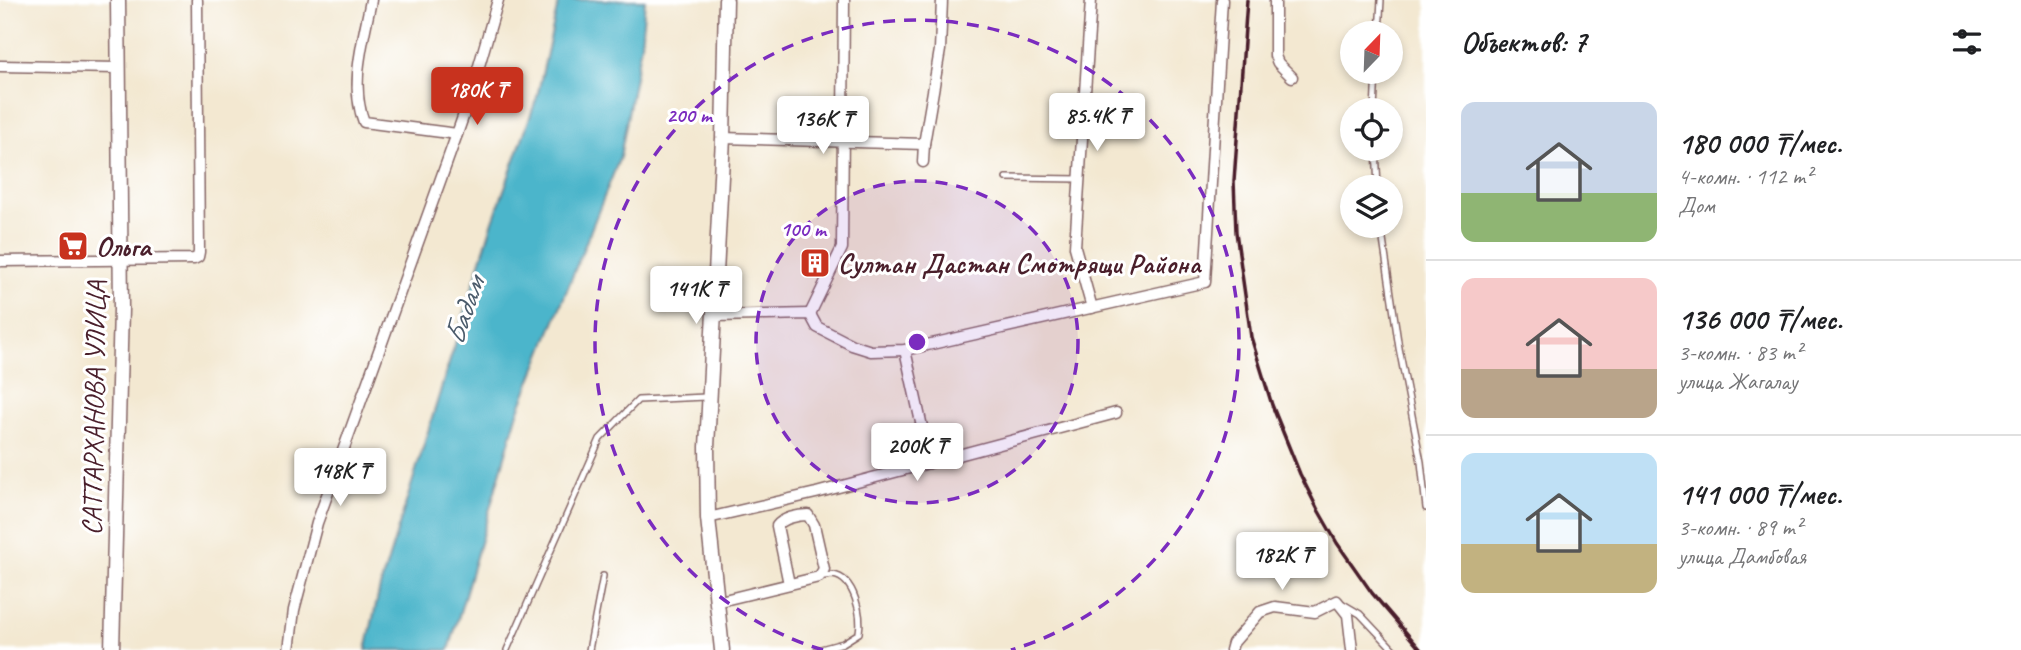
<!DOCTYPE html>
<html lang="ru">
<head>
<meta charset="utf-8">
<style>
  body { margin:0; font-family:Caveat,sans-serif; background:#f6f6f6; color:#202124; height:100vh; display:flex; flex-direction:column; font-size:26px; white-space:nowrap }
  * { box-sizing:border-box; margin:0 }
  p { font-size:23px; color:#757577 }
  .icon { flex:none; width:38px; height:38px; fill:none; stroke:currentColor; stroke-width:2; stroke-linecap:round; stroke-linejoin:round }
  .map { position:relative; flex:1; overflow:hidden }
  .panel { display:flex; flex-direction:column; background:#fff; width:595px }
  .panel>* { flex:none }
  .needle { width:46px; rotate:23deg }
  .controls { position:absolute; left:1340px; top:21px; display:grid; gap:14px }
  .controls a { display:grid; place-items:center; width:63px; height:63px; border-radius:50%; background:#fff; box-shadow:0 4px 10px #0003; font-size:35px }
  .price { position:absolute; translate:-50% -60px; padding:0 16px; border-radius:7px; background:#fff; color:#222; font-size:23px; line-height:46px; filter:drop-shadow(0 2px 4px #0008) }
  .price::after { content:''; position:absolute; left:50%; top:42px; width:21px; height:16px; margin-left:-10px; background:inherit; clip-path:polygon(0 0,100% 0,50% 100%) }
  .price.on { background:#c8321e; color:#fff }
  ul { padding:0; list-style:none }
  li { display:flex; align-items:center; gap:21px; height:175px; padding:0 35px }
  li+li { border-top:2px solid #e0e0e0 }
  li span { display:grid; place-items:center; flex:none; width:196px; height:140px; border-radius:14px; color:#555 }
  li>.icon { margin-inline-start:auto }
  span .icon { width:84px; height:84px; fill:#fffc; stroke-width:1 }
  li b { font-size:30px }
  h2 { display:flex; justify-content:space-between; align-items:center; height:84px; padding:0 35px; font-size:30px }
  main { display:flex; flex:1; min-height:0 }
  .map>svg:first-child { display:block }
</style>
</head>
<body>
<main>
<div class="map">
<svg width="1426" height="650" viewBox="0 0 1426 650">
  <rect width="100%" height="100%" fill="#fff"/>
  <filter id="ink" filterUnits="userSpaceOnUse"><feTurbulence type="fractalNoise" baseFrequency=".0143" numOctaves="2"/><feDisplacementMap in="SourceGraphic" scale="14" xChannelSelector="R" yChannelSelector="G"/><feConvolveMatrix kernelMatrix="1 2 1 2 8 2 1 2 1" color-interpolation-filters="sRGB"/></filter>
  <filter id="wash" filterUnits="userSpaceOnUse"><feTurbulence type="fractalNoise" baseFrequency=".00686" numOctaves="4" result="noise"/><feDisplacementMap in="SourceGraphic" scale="28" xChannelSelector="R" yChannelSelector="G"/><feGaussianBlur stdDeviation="1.57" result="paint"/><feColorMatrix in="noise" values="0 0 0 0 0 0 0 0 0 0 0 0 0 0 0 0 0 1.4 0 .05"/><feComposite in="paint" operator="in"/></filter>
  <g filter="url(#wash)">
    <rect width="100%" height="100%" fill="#f3e8d1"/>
    <polygon fill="#4cb5cb" stroke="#4b6a7b" stroke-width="2" points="559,0 645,0 641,44 620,157 517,415 449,650 366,650 380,587 492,224 537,97"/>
  </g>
  <g filter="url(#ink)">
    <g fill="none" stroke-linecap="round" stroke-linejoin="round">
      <g stroke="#856565" stroke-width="8">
        <g id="service">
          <polyline points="1379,33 1381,0"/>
          <polyline points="1374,110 1376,72"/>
          <polyline points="1376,149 1378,187"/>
          <polyline points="1006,178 1080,179"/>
          <polyline points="1381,226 1399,348 1421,462 1426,508"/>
          <polyline points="1343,604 1360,614 1394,650"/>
          <polyline points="507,650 600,439 638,400 706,397"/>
          <polyline points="589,650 603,576"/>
          <path d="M817,650l26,-7 16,-10c3,-17 -4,-55 -26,-58 -3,0 -7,1 -11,1"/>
        </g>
      </g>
      <g stroke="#856565" stroke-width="13">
        <g id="minor">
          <path d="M371,0c-7,38 -22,85 -7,122l93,12 13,-37 28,-97"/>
          <polyline points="1091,0 1075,247 1092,308"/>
          <polyline points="1275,0 1275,56 1278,63 1292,77"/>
          <polyline points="0,66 118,68"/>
          <polyline points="723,138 924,144"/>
          <polyline points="923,162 924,144 940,50 942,0"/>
          <polyline points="0,261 194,259 198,257 199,252 197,0"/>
          <polyline points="810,314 842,248 844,0"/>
          <polyline points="714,316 810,314 817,327 852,345 871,351 905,350 1205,282 1222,0"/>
          <polyline points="905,350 930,463"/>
          <polyline points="708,518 816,493 1116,413"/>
          <path d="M716,602l103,-25 5,-8 -10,-44 -6,-10c-10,0 -25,3 -31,11l12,58"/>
          <polyline points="289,650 294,610 317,523 457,134"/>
          <polyline points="1231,650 1233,643 1260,612 1275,607 1315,612 1337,601 1348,615 1352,650"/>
        </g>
      </g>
      <g stroke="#856565" stroke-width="17">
        <g id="tertiary">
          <polyline points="112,650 121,309 118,0"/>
          <polyline points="722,650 708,518 707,447 723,138 726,0"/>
        </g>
      </g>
      <use href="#service" stroke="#fff" stroke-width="5"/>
      <use href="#minor" stroke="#fff" stroke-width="10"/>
      <use href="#tertiary" stroke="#fff" stroke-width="14"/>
      <polyline stroke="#4a1f2b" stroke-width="3.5" points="1247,0 1234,181 1236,232 1251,337 1272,405 1300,474 1317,508 1337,543 1372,593 1421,650"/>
    </g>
  </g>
  <circle cx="917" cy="342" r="161" fill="#7b2cbf" fill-opacity=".12"/>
  <g fill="none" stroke="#7b2cbf" stroke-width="3.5" stroke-dasharray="12 9">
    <circle cx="917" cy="342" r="161"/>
    <path d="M823 650A322 322 0 1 1 1011 650"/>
  </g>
  <defs>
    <g id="supermarket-square" transform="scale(1.575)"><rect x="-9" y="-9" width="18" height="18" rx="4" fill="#c8321e" stroke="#fff"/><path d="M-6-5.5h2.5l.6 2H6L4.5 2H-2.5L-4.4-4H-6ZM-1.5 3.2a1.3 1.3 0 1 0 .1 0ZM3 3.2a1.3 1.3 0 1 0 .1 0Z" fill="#fff"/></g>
    <g id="building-square" transform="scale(1.575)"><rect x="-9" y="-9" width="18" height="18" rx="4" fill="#c8321e" stroke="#fff"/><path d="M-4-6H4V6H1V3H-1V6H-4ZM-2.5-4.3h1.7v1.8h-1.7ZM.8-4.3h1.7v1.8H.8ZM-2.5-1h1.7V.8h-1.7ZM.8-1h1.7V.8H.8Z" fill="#fff"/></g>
  </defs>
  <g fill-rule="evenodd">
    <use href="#supermarket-square" x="73" y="246"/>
    <use href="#building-square" x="815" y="263"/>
  </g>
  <g text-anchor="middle" stroke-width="6" stroke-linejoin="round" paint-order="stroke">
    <g font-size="28" font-weight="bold" fill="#4a1f2b" stroke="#fff" text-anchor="start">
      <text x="96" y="256">Ольга</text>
      <text x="838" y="273">Султан Дастан Смотрящи Района</text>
    </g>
    <g font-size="28" fill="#4a1f2b" stroke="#fff">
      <text transform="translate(93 408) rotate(-89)" y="10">САТТАРХАНОВА УЛИЦА</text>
    </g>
    <g font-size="30" font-style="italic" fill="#4b5b6b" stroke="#fff">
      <text transform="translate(464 311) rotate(-71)" y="10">Бадам</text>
    </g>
  </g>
  <circle cx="917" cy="342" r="10" fill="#7b2cbf" stroke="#fff" stroke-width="3.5"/>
  <g font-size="21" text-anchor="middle" font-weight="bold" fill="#7b2cbf" stroke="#fff" stroke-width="6" stroke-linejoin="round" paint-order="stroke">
    <text x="689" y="122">200 m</text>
    <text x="803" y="236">100 m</text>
  </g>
</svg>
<div class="controls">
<a><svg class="needle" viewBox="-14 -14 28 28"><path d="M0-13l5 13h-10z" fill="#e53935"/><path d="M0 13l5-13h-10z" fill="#757577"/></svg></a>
<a><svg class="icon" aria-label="locate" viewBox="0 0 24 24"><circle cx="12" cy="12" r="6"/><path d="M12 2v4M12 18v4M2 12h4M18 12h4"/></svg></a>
<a><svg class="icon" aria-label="layers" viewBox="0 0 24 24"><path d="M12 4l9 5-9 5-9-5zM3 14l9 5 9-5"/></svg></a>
</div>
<b class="price on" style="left:477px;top:127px">180K ₸</b>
<b class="price" style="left:1097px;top:153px">85.4K ₸</b>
<b class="price" style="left:823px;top:156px">136K ₸</b>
<b class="price" style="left:696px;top:326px">141K ₸</b>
<b class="price" style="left:917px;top:483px">200K ₸</b>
<b class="price" style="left:340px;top:508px">148K ₸</b>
<b class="price" style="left:1282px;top:592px">182K ₸</b>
</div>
<section class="panel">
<h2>Объектов: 7<svg class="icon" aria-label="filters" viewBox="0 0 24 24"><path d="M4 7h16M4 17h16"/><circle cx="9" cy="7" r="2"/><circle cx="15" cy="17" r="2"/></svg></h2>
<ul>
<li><span style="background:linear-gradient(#c9d6e8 65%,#8fb573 0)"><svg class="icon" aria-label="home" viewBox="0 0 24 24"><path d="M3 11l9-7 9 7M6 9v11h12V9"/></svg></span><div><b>180 000 ₸/мес.</b><p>4-комн. · 112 m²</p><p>Дом</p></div></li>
<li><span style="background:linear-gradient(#f6c9c9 65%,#b9a48a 0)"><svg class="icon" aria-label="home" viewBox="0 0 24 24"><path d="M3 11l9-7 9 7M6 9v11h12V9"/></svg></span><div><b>136 000 ₸/мес.</b><p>3-комн. · 83 m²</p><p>улица Жагалау</p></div></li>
<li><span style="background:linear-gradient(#bfe0f5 65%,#c2b280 0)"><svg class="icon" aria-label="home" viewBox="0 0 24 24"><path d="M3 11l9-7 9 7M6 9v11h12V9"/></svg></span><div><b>141 000 ₸/мес.</b><p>3-комн. · 89 m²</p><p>улица Дамбовая</p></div></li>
</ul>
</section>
</main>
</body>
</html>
